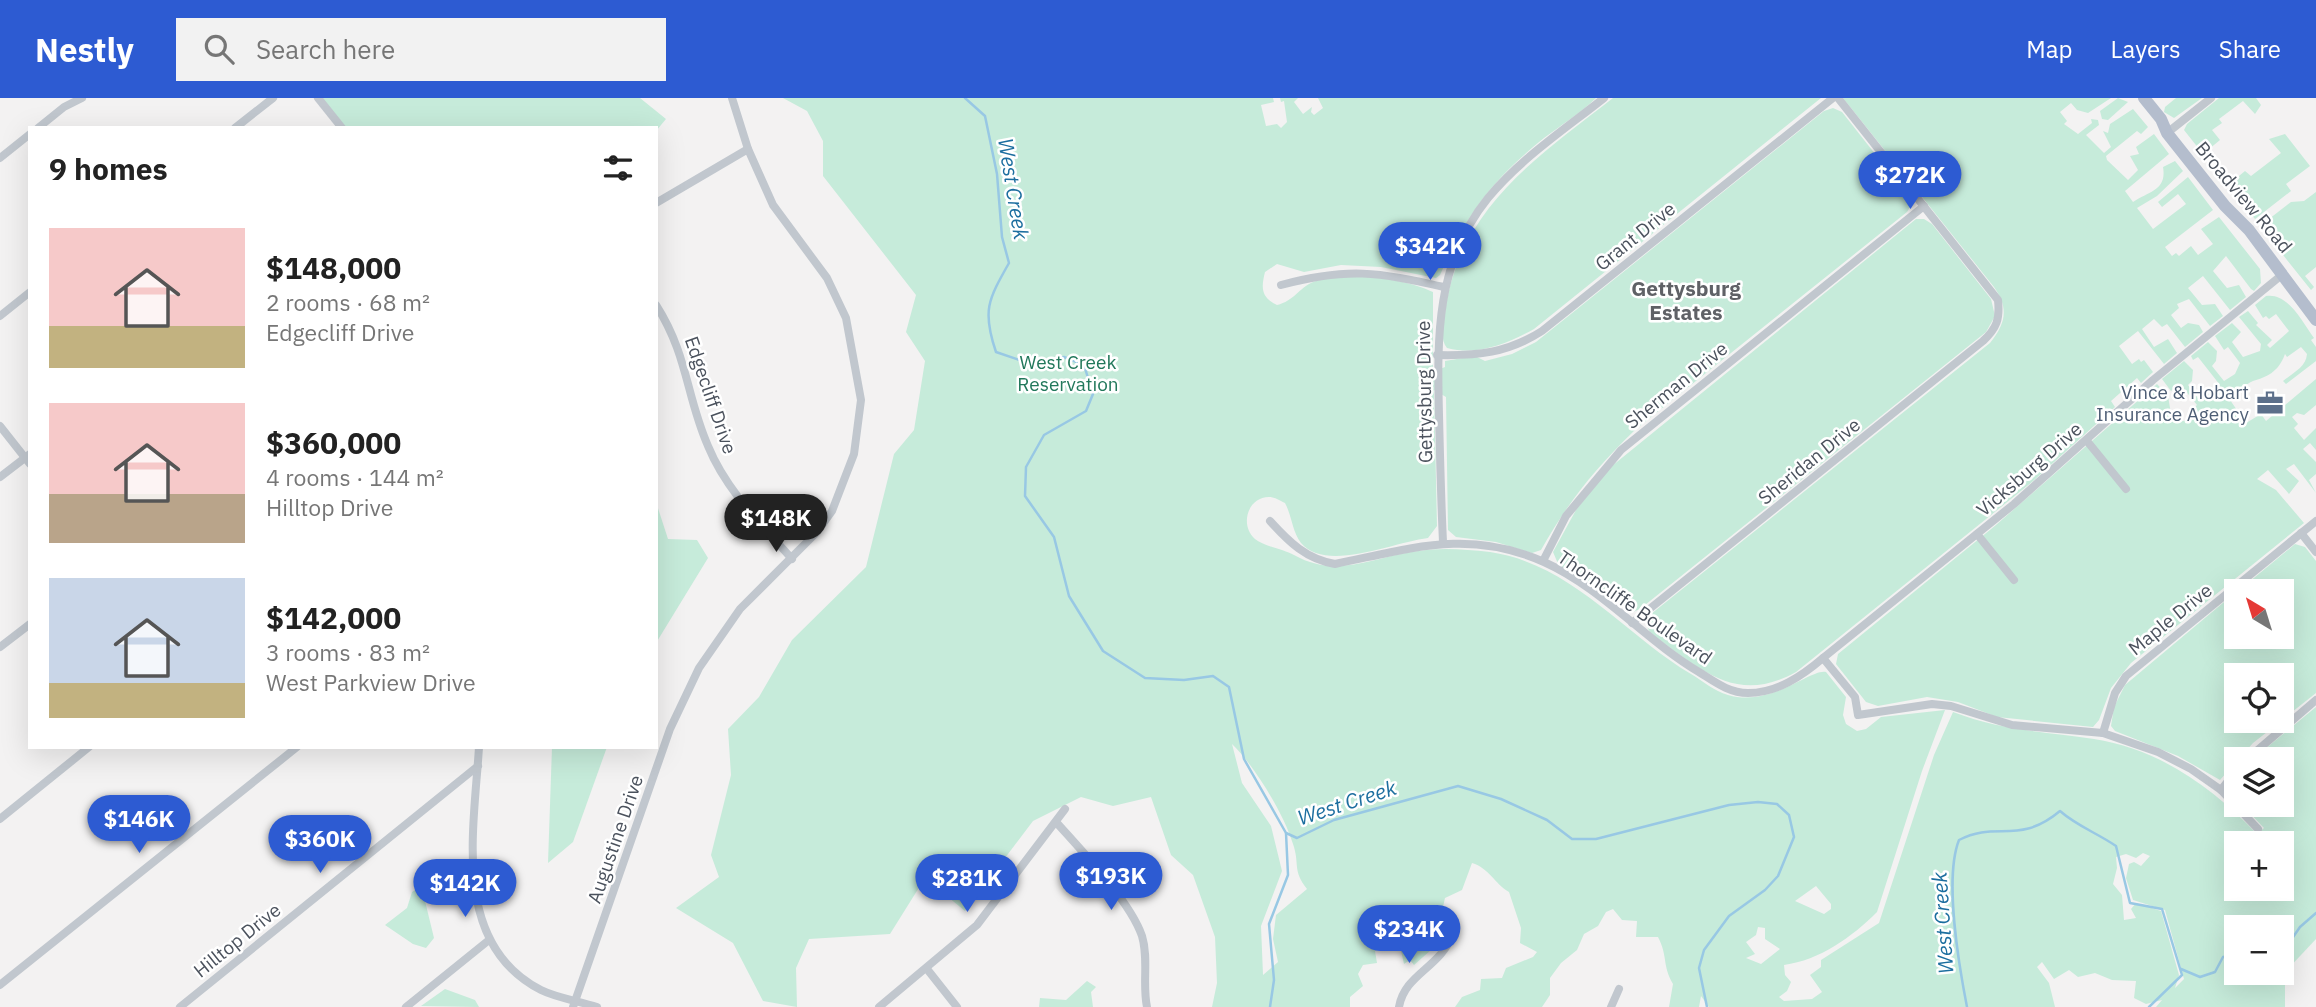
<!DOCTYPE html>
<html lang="en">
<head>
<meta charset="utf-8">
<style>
  body { margin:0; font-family:"IBM Plex Sans",sans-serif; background:#f2f2f2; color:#222; height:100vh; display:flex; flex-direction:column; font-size:26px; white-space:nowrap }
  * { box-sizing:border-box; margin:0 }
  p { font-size:23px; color:#767676 }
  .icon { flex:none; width:38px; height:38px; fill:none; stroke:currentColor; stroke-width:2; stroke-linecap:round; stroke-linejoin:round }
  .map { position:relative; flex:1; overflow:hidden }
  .details { position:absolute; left:28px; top:28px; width:630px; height:623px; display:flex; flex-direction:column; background:#fff; border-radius:0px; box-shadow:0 7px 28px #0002 }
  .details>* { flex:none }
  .needle { width:46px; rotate:322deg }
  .controls { position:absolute; left:2224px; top:481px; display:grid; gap:14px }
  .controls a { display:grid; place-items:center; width:70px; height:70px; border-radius:0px; background:#fff; box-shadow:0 7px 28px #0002; font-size:35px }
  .price { position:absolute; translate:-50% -60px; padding:0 16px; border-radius:24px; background:#2d5bd2; color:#fff; font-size:23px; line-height:46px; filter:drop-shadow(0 2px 4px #0008) }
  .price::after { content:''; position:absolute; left:50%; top:42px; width:21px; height:16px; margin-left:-10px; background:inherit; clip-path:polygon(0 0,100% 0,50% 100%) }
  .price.on { background:#222; color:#fff }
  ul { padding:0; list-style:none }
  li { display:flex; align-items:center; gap:21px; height:175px; padding:0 21px }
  li span { display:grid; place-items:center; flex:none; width:196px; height:140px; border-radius:0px; color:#555 }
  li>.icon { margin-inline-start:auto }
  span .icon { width:84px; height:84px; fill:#fffc; stroke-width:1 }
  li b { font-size:30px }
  h2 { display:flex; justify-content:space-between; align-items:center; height:84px; padding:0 21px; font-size:30px }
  header { display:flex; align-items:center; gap:42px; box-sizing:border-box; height:98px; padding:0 35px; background:#2d5bd2; color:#fff }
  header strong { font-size:33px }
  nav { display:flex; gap:38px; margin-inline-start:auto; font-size:24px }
  .search { width:490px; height:63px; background:#f2f2f2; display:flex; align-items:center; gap:18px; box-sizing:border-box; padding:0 24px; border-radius:0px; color:#767676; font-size:26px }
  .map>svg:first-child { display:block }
</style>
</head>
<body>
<header>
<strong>Nestly</strong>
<div class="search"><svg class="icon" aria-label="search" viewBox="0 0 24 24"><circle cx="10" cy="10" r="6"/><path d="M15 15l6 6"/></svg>Search here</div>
<nav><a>Map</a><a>Layers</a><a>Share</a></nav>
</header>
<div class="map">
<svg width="2316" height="909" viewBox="0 0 2316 909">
  <rect width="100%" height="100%" fill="#f3f2f2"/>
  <g fill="#c6ebda" fill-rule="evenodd">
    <polygon points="315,0 640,0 666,21 656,33 656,30 339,30"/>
    <path d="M783,0h490l1,4 -13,3 5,21 11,-2 4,4 6,-6 -3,-21 -3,1 -1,-4h18l-4,4 9,12 9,-7 -1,5 3,3 9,-7 -5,-10h278c-15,15 -35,27 -52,40 -52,42 -77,75 -104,137l-4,3 -55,-11 -40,-2 -37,7 -27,-8 -12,8c-4,16 -4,25 12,33 17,-4 22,-17 36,-23 29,-12 92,-4 120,10v83l3,1 4,-7 5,-2v-6l30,-5 10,5 27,-7 24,-12 288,-231 9,-3 9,4 67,85 3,7 -5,8 -271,217c-42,41 -66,70 -95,121l-9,3 -36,-11 -40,-5 -8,-7 -2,-133 -12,-7 3,136 -9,12c-34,4 -102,35 -127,5 -9,-12 -9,-27 -16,-40 -4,-2 -11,-6 -15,-6 -22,-1 -31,28 -15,42 8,7 28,10 39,16 41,23 75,4 117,-3 27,-5 52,-3 79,0 82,12 134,82 201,122 12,7 23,17 37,21 43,13 83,-27 98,-23l20,25 -3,18 3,9 11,7 9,-2 15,-12 64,-7 -23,61 -45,141c-25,25 -57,48 -93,53l1,10 6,7 -4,9 -8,6 5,4 28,-2 10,-7 -12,-17 11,-8v-7l58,-37 55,-168 19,-43c50,19 90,19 141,27 65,10 118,48 163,95l7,-6 -22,-23h40v-45l-29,-1 63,-52v232l-31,33v35h-129l6,-7 -16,4 -12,-6 2,-17 -24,-1 -17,-7 -17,4 -9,-7 -15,9 -12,-17 -5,5 12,16 6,24h-346l-8,-11 -2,11h-30l4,-23c-11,-19 -5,-28 -15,-47h-22l1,-16 -15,-1 -9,-11 -7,3 -8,14 -14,8 -7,16 -16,13 -11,15v17l-8,12h-87l7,-10 18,-7 1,-11 21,-1 4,-10 27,-11 4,-5 -17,-9 1,-15 -12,-36c-15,-9 -20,-24 -37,-29l-10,27 -17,8 -2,9c-14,11 -9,26 -12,43l-17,15 -4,-5 -6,4 -3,-13 -12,-11 -14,11 2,12 -14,2 -5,9 5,12 -13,11v10h-138l5,-24 -2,-46 -22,-62 -22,-20 -20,-58 -38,9 -32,-9 -48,24 -68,90 -40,-33 -35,56 -81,5 -13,29 1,39 -34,-6 -30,-58 -57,-35 43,-31 -8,-22 20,-80 -3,-46 31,-32 33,-57 74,-73 28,-113 20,-24 11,-69 -19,-29 10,-37 -93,-119v-35l-16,-30zM1232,646c22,21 52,70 61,100 7,20 -1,26 14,45l-31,26 -3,24 5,23 -15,13 -2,-49 21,-55 -11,-45 -29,-43zM2236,746h46v45h-46zM2143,755l7,3 -9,10 -7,-4 -5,2 -3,14 7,22 32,10 19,69 -9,9 4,-13 -18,-64 -25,-8 -5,6 5,9 -12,2 -2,-25 -9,-11 4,-16 -1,-11 10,-3 10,4zM1816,788l15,18v5l-7,5 -29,-13zM1758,829l7,1v11l15,10 -19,15 -15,-6 9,-4 -9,-12 10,-7zM2236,830h46v45h-46z"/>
    <path d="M1613,0h208l-287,231c-27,15 -56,27 -87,19 -9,-11 -2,-29 -1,-42 16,-100 93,-150 167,-208z"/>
    <path d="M1843,0h268l-23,15 -11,-3 -6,-7 -11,9 7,9 -3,3 14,10 14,-11 -1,-4 7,1 1,5 -13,10 18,18 7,-6 -8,-16 5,2 2,-9 23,-15 15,18 -7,7 -4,-3 -31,25 1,4 21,20 10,-10 -8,-14 9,-2 -3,-7 18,-13 15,20 -44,37 8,11c17,-11 34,-12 30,-35l12,-6 8,10 -26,25 -20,12 16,21 33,-25 -8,-10 -16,13 -4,-5 30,-25 25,33 -48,37 7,9 4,-3 3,3 12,-10 7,9 15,-11 -12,-15 18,-12 41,52 1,14 -7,8 -3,-2 -25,-33 -13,15 14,17 12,-3 7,12 -16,13 -27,-34 -15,12 14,17 13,-1 8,12 -13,10 -21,-27 -12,5 2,4 -8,7 10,13 7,-5 11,2 4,7 -18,15 -18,-23 -5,3 -8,-8 -12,10 12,18 14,-8 9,14 -13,11 -26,-33 -19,15 13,18 7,-5 2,3 3,-2 9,12 -12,11 -4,-5 -26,23 4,6 -83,75 -236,190c-61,34 -96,-4 -145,-38l-5,-9 5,-11 339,-271c16,-20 19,-35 4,-56z"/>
    <polygon points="2118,0 2128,4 2108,22 2102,21 2100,13"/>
    <polygon points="2176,0 2202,0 2174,20 2164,14 2165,9"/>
    <polygon points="2219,0 2256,0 2261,7 2255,16 2243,3 2219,21 2222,25 2212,32 2220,42 2203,56 2184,32 2187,26"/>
    <polygon points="2285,36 2310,68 2286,86 2291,93 2255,121 2228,87 2245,73 2251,78 2281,55 2269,41"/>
    <polygon points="2316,94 2316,169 2305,178 2314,189 2311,192 2260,128 2291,104 2304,103"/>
    <polygon points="1916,121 1924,121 1932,126 1991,201 1995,218 1986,234 1640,511 1633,514 1625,511 1593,486 1559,468 1553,454 1576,412 1607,372"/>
    <path d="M2266,198c22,-4 37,27 48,42l-3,2 5,7v14l-30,23 -3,-3c11,-9 23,-14 24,-27l-6,-7 -14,10 -2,-3c-7,19 -19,23 -32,27 -8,3 -17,14 -23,19l16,23 15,-9 5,7 50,-42v26l-12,10 -7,-2 -5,4 6,7 -4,4 10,12 12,-12v22l-6,-7 -7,6 13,13v12l-7,6 7,13 -22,-29 -8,5 13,12 -10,13 -21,-24 -11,9 19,11 28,33 -173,140 -20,25 -12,32 -6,7 -96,-10 -39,-15 -31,-5 -49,9 -12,-4 -30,-38 2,-10 158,-129 161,-141 11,12 3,18 12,7 9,-2 -2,-8 7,-6 -17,-21 -9,7 -9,-12 22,-18 9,9 -1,11 -4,4 12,16 20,-16 -22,-28 -5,3 -2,-4 17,-14 9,9 -1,10 -4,5 12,15 11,-7 5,-11 -12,-16 -4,3 -9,-14 17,-13 9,9 -9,10 11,15 17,-6 1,-7 -22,-27 9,-6 10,12 -2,2 16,15 -5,5 3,3 19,-17 -13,-17 -7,5 -3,-3 -3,2 -8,-13z"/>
    <polygon points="656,404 668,441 697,442 708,460 656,545"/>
    <polygon points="2295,446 2305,449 2316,463 2316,595 2282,622 2282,578 2236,578 2236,623 2281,623 2253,645 2220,682 2178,658 2115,633 2111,628 2114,609 2125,587 2236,494 2236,539 2282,539 2282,494 2237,494"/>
    <polygon points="552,649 607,649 573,744 548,765"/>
    <polygon points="440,776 450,784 445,795 429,794 425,803 434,840 426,850 413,846 385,827 407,810 412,794"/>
    <polygon points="1087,883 1096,889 1091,894 1093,909 1039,909 1040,900 1066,902"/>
    <polygon points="445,891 475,902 479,909 421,908"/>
  </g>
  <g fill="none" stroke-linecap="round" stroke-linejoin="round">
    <g stroke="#98c8e4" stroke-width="2.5">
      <path d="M965,0l20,18 12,58 5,63 7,26c-21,37 -27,48 -13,89l35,12 33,-7 20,8 9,29 -7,17 -42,24 -18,32 -1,29 29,41 15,59 34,55 42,27 39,2 29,-4 16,11 15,72 42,74 11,5 37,-18 124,-34 43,13 46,21 25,19h24l133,-34 29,-3 19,2 12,11 5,22 -16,39 -13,14 -36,26 -25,34 -5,18 8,39"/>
      <polyline points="2282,855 2300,829 2316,815"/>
      <polyline points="2181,871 2200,879 2215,874 2223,859 2236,857"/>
      <polyline points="1270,909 1274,882 1269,826 1288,777 1286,735"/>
      <path d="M1967,909c-8,-41 -23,-129 -8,-167 38,-20 59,6 101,-29 17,15 37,22 56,35l14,57 32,6 20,66 -33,32"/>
    </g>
    <g stroke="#c1c7ce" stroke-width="8">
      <polyline points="318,0 342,30"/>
      <polyline points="38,30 64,9 82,0"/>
      <polyline points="235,30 273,0"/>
      <polyline points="2167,35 2211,0"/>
      <polyline points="0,60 30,36"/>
      <polyline points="656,105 748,51"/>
      <path d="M1281,187c67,-18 96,-13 163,2"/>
      <path d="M656,207c32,50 30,91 52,141 18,44 53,78 84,113"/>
      <polyline points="0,218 30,194"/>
      <path d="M1437,257c40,1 71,-2 105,-24l291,-233"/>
      <polyline points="0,328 30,366"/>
      <polyline points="2087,343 2126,391"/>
      <polyline points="0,379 30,356"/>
      <path d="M1270,423c19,21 36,38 65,43 75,-15 133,-36 209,-2 58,26 101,78 155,110 16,10 30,21 49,21 29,0 54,-17 75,-35l32,39 3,18 74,-11 19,2 61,19 91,8 55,19 33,17 30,21 37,39"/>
      <polyline points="2301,435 2316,454"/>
      <polyline points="1977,436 2014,482"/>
      <path d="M1443,444c-2,-43 -3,-85 -4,-127 -2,-79 -3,-153 49,-217 32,-39 77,-69 116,-100"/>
      <polyline points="1543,463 1566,418 1621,352 1924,108"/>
      <path d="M1632,525l351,-282c14,-13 17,-22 15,-41l-160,-202"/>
      <polyline points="0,549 30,526"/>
      <polyline points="1823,560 2014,406 2153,282 2283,176"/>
      <polyline points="2103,635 2115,595 2126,578 2316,423"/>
      <path d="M479,649c-5,83 -28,197 62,243 16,8 38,11 56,17"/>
      <polyline points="2246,662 2316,602"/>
      <polyline points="2221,692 2236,673"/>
      <polyline points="0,721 89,649"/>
      <path d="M1056,724c25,28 74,79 86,114 7,23 0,48 5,71"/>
      <polyline points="927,871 957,909"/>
      <polyline points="0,887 297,649"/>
      <polyline points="180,909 478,668"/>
      <polyline points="406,909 489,842"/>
      <polyline points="573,909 670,631 699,570 740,511 817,434 832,413 854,356 861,302 846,220 827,180 773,107 748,51 732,0"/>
      <polyline points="879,909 977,827 1065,711"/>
      <path d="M1399,909c6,-34 42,-39 54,-74"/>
      <polyline points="1611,909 1619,891"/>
    </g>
    <polyline stroke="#b4bdcd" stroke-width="12" points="2144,0 2161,21 2167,35 2225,108 2249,132 2316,222"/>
  </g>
  <defs>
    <g id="office-bare" transform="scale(2.1)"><path d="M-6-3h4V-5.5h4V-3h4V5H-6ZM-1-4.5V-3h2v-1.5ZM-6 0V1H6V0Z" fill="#5c6f8a" stroke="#fff" stroke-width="2.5" paint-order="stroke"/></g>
  </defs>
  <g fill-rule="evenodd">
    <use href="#office-bare" x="2270" y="305"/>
  </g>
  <g text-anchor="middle" stroke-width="5" stroke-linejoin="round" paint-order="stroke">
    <g font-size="19" fill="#4b525d" stroke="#fff">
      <text transform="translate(2244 99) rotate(50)" y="7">Broadview Road</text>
      <text transform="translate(1635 138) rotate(-39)" y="7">Grant Drive</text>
      <text transform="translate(1676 287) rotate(-39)" y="7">Sherman Drive</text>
      <text transform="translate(1424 294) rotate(-91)" y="7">Gettysburg Drive</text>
      <text transform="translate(711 297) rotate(71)" y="7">Edgecliff Drive</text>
      <text transform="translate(1809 363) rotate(-39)" y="7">Sheridan Drive</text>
      <text transform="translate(2029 371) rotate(-41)" y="7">Vicksburg Drive</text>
      <text transform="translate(1635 509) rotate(35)" y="7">Thorncliffe Boulevard</text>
      <text transform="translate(2170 521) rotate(-39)" y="7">Maple Drive</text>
      <text transform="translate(615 741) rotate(-71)" y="7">Augustine Drive</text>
      <text transform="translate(237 842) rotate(-39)" y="7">Hilltop Drive</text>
    </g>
    <g font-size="19" fill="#22785b" stroke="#fff">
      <text x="1068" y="271">West Creek<tspan x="1068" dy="22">Reservation</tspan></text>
    </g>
    <g font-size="19" fill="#4e5e75" stroke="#fff" text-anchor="end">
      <text x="2249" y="301">Vince &amp; Hobart<tspan x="2249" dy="22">Insurance Agency</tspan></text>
    </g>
    <g font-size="21" font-style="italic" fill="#1c6e9f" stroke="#fff">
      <text transform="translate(1013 91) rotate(81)" y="7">West Creek</text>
      <text transform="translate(1347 705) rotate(-18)" y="7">West Creek</text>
      <text transform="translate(1943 825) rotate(-94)" y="7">West Creek</text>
    </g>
    <g font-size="21" font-weight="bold" fill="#5f6166" stroke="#fff">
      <text x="1686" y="198">Gettysburg<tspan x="1686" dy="24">Estates</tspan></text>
    </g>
  </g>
</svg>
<div class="controls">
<a><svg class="needle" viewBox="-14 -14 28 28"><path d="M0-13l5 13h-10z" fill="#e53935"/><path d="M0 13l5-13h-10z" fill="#767676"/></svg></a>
<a><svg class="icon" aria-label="locate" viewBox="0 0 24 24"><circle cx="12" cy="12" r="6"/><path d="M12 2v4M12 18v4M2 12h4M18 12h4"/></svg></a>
<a><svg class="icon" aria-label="layers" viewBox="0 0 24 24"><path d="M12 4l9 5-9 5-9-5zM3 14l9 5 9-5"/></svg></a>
<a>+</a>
<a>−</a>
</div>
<b class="price" style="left:1910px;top:113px">$272K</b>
<b class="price" style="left:1430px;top:184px">$342K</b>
<b class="price on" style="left:776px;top:456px">$148K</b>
<b class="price" style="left:139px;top:757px">$146K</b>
<b class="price" style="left:320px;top:777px">$360K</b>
<b class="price" style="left:1111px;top:814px">$193K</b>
<b class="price" style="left:967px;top:816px">$281K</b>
<b class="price" style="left:465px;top:821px">$142K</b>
<b class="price" style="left:1409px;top:867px">$234K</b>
<section class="details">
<h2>9 homes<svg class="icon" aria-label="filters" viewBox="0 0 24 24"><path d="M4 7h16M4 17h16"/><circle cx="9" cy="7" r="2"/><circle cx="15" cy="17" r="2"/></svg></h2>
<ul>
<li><span style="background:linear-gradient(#f6c9c9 70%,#c2b280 0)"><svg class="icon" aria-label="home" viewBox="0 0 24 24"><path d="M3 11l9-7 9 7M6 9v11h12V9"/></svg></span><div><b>$148,000</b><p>2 rooms · 68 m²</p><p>Edgecliff Drive</p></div></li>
<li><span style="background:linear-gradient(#f6c9c9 65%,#b9a48a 0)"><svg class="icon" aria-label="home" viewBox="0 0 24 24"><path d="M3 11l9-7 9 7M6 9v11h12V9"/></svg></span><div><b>$360,000</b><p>4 rooms · 144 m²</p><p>Hilltop Drive</p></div></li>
<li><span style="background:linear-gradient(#c9d6e8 75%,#c2b280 0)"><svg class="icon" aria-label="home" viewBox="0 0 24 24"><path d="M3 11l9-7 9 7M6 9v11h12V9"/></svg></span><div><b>$142,000</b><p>3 rooms · 83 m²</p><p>West Parkview Drive</p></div></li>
</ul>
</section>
</div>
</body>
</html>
